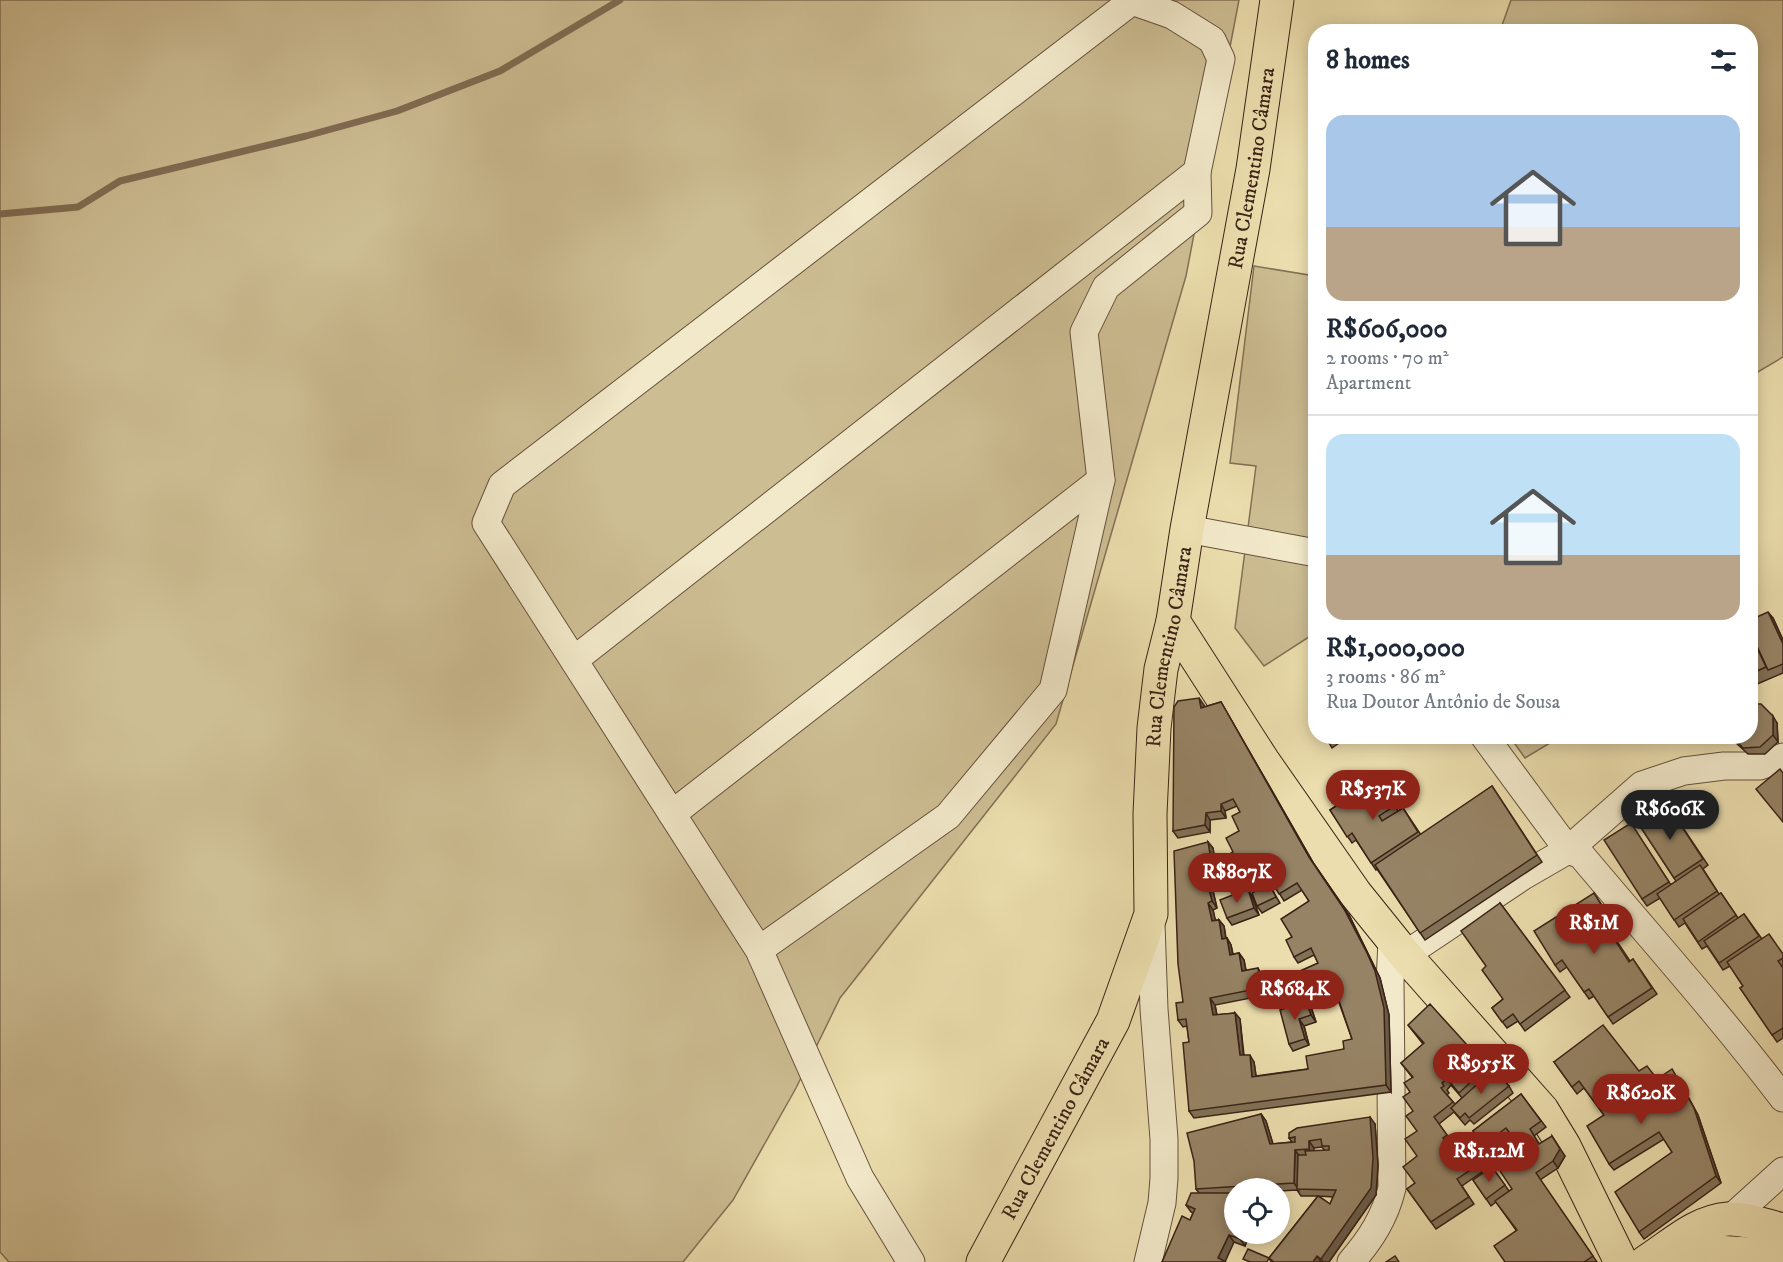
<!DOCTYPE html>
<html lang="en">
<head>
<meta charset="utf-8">
<style>
  body { margin:0; font-family:"IM FELL DW Pica",serif; background:#f2f2f3; color:#1f2937; height:100vh; display:flex; flex-direction:column; font-size:22px; white-space:nowrap }
  * { box-sizing:border-box; margin:0 }
  p { font-size:20px; color:#747a83 }
  .icon { flex:none; width:33px; height:33px; fill:none; stroke:currentColor; stroke-width:2; stroke-linecap:round; stroke-linejoin:round }
  .map { position:relative; flex:1; overflow:hidden }
  .sheet { position:absolute; left:1308px; top:24px; width:450px; height:720px; display:flex; flex-direction:column; background:#fff; border-radius:24px; box-shadow:0 3px 15px #0003 }
  .sheet>* { flex:none }
  .fabs { position:absolute; left:1224px; top:1178px; display:grid; gap:12px }
  .fabs a { display:grid; place-items:center; width:66px; height:66px; border-radius:50%; background:#fff; box-shadow:0 3px 15px #0003; font-size:30px }
  .price { position:absolute; translate:-50% -51px; padding:0 14px; border-radius:21px; background:#8f2418; color:#fff; font-size:20px; line-height:39px; filter:drop-shadow(0 2px 3px #0008) }
  .price::after { content:''; position:absolute; left:50%; top:36px; width:18px; height:14px; margin-left:-9px; background:inherit; clip-path:polygon(0 0,100% 0,50% 100%) }
  .price.on { background:#222; color:#fff }
  ul { padding:0; list-style:none }
  li { display:grid; align-content:center; gap:12px; height:318px; padding:0 18px }
  li+li { border-top:2px solid #e0e1e3 }
  li span { display:grid; place-items:center; height:186px; border-radius:18px; color:#555 }
  li>.icon { margin-inline-start:auto }
  span .icon { width:108px; height:108px; fill:#fffc; stroke-width:1 }
  li b { font-size:26px }
  h2 { display:flex; justify-content:space-between; align-items:center; height:72px; padding:0 18px; font-size:26px }
  .map>svg:first-child { display:block }
</style>
</head>
<body>
<div class="map">
<svg width="1783" height="1262" viewBox="0 0 1783 1262">
  <rect width="100%" height="100%" fill="#ebddad"/>
  <filter id="stains"><feTurbulence type="fractalNoise" baseFrequency=".00333" numOctaves="4"/><feColorMatrix values="0 0 0 0 .2 0 0 0 0 .09 0 0 0 0 .02 0 0 0 .5 -.17"/></filter>
  <radialGradient id="worn" r=".72"><stop offset=".6" stop-color="#630" stop-opacity="0"/><stop offset="1" stop-color="#630" stop-opacity=".3"/></radialGradient>
  <g fill="#cdbd93" stroke="#847054" stroke-width="1.5">
    <polygon points="0,0 1239,0 1186,276 1056,724 840,998 796,1088 733,1200 683,1262 9,1262 0,1252"/>
    <polygon points="1511,0 1783,0 1783,357 1751,376 1750,32 1500,31"/>
    <polygon points="1254,266 1315,276 1315,633 1264,666 1235,628 1256,466 1230,463"/>
    <polygon points="1510,737 1560,737 1525,758"/>
  </g>
  <g fill="none" stroke-linecap="round" stroke-linejoin="round">
    <polyline stroke="#806c52" stroke-width="7" points="0,214 78,207 120,181 306,136 397,111 500,71 620,0"/>
    <g stroke="#66513c" stroke-width="29">
      <g id="minor">
        <polyline points="1187,529 1316,553"/>
        <polyline points="574,660 1197,172"/>
        <path d="M1484,736l84,114 13,5c68,81 138,159 202,243"/>
        <polyline points="672,814 1101,480"/>
        <polyline points="759,950 948,816 1053,690 1101,480 1084,332 1106,287 1198,213 1197,172 1221,59 1212,40 1172,15 1132,1 502,485 486,523 759,950 860,1178 911,1262"/>
        <polyline points="1405,955 1523,876 1568,850 1642,785 1684,771 1724,766 1760,766 1783,757"/>
        <polyline points="1730,1219 1783,1171"/>
        <polyline points="1148,1262 1162,1203 1164,1178 1164,1139 1154,1009 1151,924"/>
        <path d="M1351,1262c20,-23 34,-45 41,-74l-2,-205 2,-42"/>
      </g>
    </g>
    <g stroke="#3a2216" stroke-width="35">
      <g id="major">
        <polyline points="1173,621 1263,761 1355,893 1405,955 1542,1110 1564,1146 1621,1262"/>
        <polyline points="1666,1249 1748,1254 1781,1262"/>
        <path id="s1" d="M983,1262l130,-241 38,-107 -1,-100 4,-86 7,-59 12,-48 14,-92 66,-360 24,-169"/>
        <path d="M1646,1262c25,-16 51,-41 82,-43 17,-1 38,7 55,11"/>
      </g>
    </g>
    <use href="#minor" stroke="#f2e9ca" stroke-width="27"/>
    <use href="#major" stroke="#ebddad" stroke-width="33"/>
  </g>
  <g fill="#817157" stroke="#3a2216" stroke-width="1.5" fill-rule="evenodd">
    <polygon points="1773,618 1783,640 1783,673 1750,687 1750,620"/>
    <polygon points="1221,702 1314,864 1349,915 1380,978 1389,1015 1391,1092 1194,1118 1189,1111 1189,1042 1187,1026 1183,1027 1178,1020 1183,1002 1208,842 1213,848 1219,889 1213,891 1217,908 1213,910 1215,920 1219,920 1224,926 1226,938 1227,938 1231,945 1233,954 1239,953 1244,960 1246,970 1262,975 1266,995 1215,1005 1217,1015 1235,1013 1240,1019 1244,1055 1254,1062 1256,1076 1308,1069 1344,1049 1352,1039 1337,997 1321,1004 1316,997 1311,987 1300,992 1295,985 1318,963 1314,955 1298,963 1294,957 1292,937 1309,901 1302,890 1284,901 1275,886 1271,888 1280,903 1262,913 1257,906 1255,891 1246,875 1239,879 1234,872 1233,852 1239,831 1240,812 1237,806 1225,811 1226,818 1210,820 1210,832 1178,838 1173,831 1204,705 1204,707"/>
    <polygon points="1777,723 1778,742 1765,754 1748,754 1735,742 1731,736"/>
    <polygon points="1325,736 1349,736 1332,748"/>
    <polygon points="1377,779 1398,811 1403,808 1421,835 1492,786 1542,862 1425,940 1377,869 1376,870 1356,840 1352,843 1330,810"/>
    <polygon points="1667,804 1708,865 1703,869 1719,894 1721,893 1738,918 1744,914 1762,939 1783,954 1783,1038 1777,1042 1740,988 1743,986 1730,966 1723,970 1707,946 1702,949 1685,923 1679,927 1660,898 1647,906 1642,899 1635,830 1671,885 1676,881 1638,823"/>
    <polygon points="1594,893 1620,934 1614,937 1630,961 1633,959 1657,994 1613,1024 1594,996 1589,999 1567,967 1560,972 1555,965"/>
    <polygon points="1252,896 1259,915 1232,925 1227,918"/>
    <polygon points="1500,903 1570,997 1525,1031 1518,1021 1507,1028 1492,1008 1503,999 1486,966"/>
    <polygon points="1306,1001 1311,1007 1316,1022 1304,1026 1309,1045 1293,1051 1289,1044"/>
    <path d="M1408,1025l79,42 3,5 19,14 4,7 -39,31 -4,-4 -5,5 -11,-13 -15,12 13,18 -4,2 7,10 12,-9 19,24 -24,17 12,18 -38,25 -29,-40 8,-6 2,-26v-26l-7,-39 2,-15 -11,-14 22,-19zM1451,1085l11,13 -7,6 -8,-9 2,-2 -2,-3z"/>
    <polygon points="1554,1062 1639,1071 1657,1079 1677,1076 1698,1115 1721,1183 1644,1239 1639,1232 1672,1152 1664,1139 1614,1170 1609,1164 1604,1115 1584,1088 1577,1094"/>
    <polygon points="1521,1094 1546,1127 1534,1136 1539,1144 1565,1156 1558,1168 1540,1180 1597,1262 1505,1262 1516,1230 1496,1202 1491,1206 1473,1180 1492,1167 1509,1191 1512,1189 1507,1166 1515,1140 1511,1135 1488,1152 1473,1131"/>
    <path d="M1261,1114l5,7 7,23 19,-2 -3,-4 86,-14 3,41 -2,30 -47,67h-58l-2,-4 49,-62h-17l-4,-6 -17,1v-3h-46v45h16l-5,13 -11,-4 -72,20 28,-42 3,-7 -2,-1 -5,-7 13,-12 -3,-4zM1322,1147l3,4h-12l1,-3zM1319,1196l14,1 -3,7z"/>
  </g>
  <g fill="#695c47" stroke="#3a2216" stroke-width="1.5">
    <polygon points="1768,612 1773,618 1783,640 1783,644"/>
    <polygon points="1199,698 1204,705 1206,715 1201,708"/>
    <polygon points="1221,702 1314,864 1349,915 1380,978 1389,1015 1391,1092 1386,1085 1309,857"/>
    <polygon points="1773,716 1777,723 1778,742 1773,735"/>
    <polygon points="1221,804 1225,811 1226,818 1221,811"/>
    <polygon points="1206,813 1210,820 1210,832 1205,825"/>
    <polygon points="1208,842 1213,848 1219,889 1215,883"/>
    <polygon points="1208,885 1213,891 1217,908 1212,901"/>
    <polygon points="1248,889 1252,896 1259,915 1254,908"/>
    <polygon points="1208,903 1213,910 1217,927 1212,921"/>
    <polygon points="1219,920 1224,926 1227,946 1222,939"/>
    <polygon points="1227,938 1231,945 1234,962 1230,955"/>
    <polygon points="1239,953 1244,960 1247,978 1242,971"/>
    <polygon points="1258,968 1262,975 1266,995 1261,988"/>
    <polygon points="1210,998 1215,1005 1218,1022 1213,1015"/>
    <polygon points="1306,1001 1311,1007 1316,1022 1311,1015"/>
    <polygon points="1235,1013 1240,1019 1244,1062 1240,1055"/>
    <polygon points="1299,1019 1304,1026 1309,1045 1305,1039"/>
    <polygon points="1250,1055 1254,1062 1257,1083 1252,1077"/>
    <polygon points="1672,1069 1698,1115 1721,1183 1716,1176"/>
    <polygon points="1261,1114 1266,1121 1275,1151 1270,1144"/>
    <polygon points="1370,1117 1375,1124 1378,1165 1376,1195 1329,1262 1323,1262 1321,1259"/>
    <polygon points="1552,1136 1565,1156 1558,1168 1553,1161"/>
    <polygon points="1309,1141 1314,1148 1313,1156 1309,1149"/>
    <polygon points="1295,1150 1300,1157 1299,1190 1294,1183"/>
    <polygon points="1242,1233 1250,1233 1245,1246 1240,1239"/>
    <polygon points="1229,1235 1234,1242 1225,1262 1218,1258"/>
    <polygon points="1317,1256 1321,1262 1313,1262"/>
  </g>
  <g fill="#968365" stroke="#3a2216" stroke-width="1.5">
    <polygon points="1768,612 1783,644 1783,664 1768,670 1750,631 1750,620"/>
    <polygon points="1750,633 1766,667 1750,674"/>
    <polygon points="1199,698 1201,708 1221,702 1309,857 1344,909 1367,953 1375,971 1384,1008 1386,1085 1189,1111 1183,1043 1189,1042 1186,1019 1178,1020 1176,1003 1183,1002 1178,964 1174,851 1208,842 1215,883 1208,885 1212,901 1208,903 1212,921 1219,920 1222,939 1227,938 1230,955 1239,953 1242,971 1258,968 1261,988 1210,998 1213,1015 1235,1013 1240,1055 1250,1055 1252,1077 1308,1069 1306,1056 1344,1049 1343,1041 1352,1039 1335,989 1316,997 1308,979 1295,985 1291,975 1318,963 1311,948 1294,957 1286,940 1292,937 1281,919 1309,901 1297,883 1279,894 1270,878 1253,888 1242,868 1234,872 1226,856 1233,852 1226,838 1239,831 1232,816 1240,812 1233,799 1221,804 1221,811 1206,813 1205,825 1173,831 1174,707 1178,701"/>
    <polygon points="1750,704 1761,704 1773,716 1773,735 1760,747 1743,748 1732,736 1750,736"/>
    <polygon points="1325,736 1334,736 1327,741"/>
    <polygon points="1780,769 1783,773 1783,822 1756,789"/>
    <polygon points="1377,779 1394,806 1379,816 1382,821 1403,808 1418,832 1371,863 1352,833 1347,837 1330,810"/>
    <polygon points="1492,786 1537,855 1420,933 1375,865"/>
    <polygon points="1667,804 1703,859 1674,878 1638,823"/>
    <polygon points="1631,823 1669,882 1642,899 1604,840"/>
    <polygon points="1700,865 1717,891 1674,920 1657,894"/>
    <polygon points="1269,884 1276,897 1257,906 1252,893"/>
    <polygon points="1248,889 1254,908 1227,918 1220,900"/>
    <polygon points="1594,893 1615,927 1609,931 1629,962 1633,959 1652,988 1608,1017 1589,989 1584,992 1562,960 1555,965 1534,931"/>
    <polygon points="1721,893 1736,915 1698,942 1683,919"/>
    <polygon points="1500,903 1565,990 1520,1024 1513,1014 1502,1022 1492,1008 1503,999 1482,970 1486,966 1461,931"/>
    <polygon points="1744,914 1759,936 1719,963 1704,941"/>
    <polygon points="1769,934 1783,954 1783,958 1778,961 1783,968 1783,1028 1772,1035 1740,988 1743,986 1727,962"/>
    <polygon points="1306,1001 1311,1015 1299,1019 1305,1039 1289,1044 1280,1010"/>
    <polygon points="1430,1004 1487,1067 1459,1093 1447,1079 1442,1083 1444,1086 1441,1088 1453,1102 1434,1117 1447,1135 1443,1138 1455,1154 1467,1145 1481,1163 1457,1179 1469,1197 1431,1222 1407,1189 1415,1183 1403,1167 1417,1156 1405,1139 1417,1131 1406,1116 1413,1111 1403,1097 1410,1092 1404,1083 1413,1077 1401,1063 1424,1043 1408,1025"/>
    <polygon points="1603,1025 1639,1071 1647,1066 1657,1079 1672,1069 1694,1108 1716,1176 1639,1232 1615,1192 1672,1152 1659,1132 1609,1164 1587,1126 1604,1115 1579,1081 1572,1087 1554,1062"/>
    <polygon points="1494,1069 1509,1086 1469,1118 1465,1113 1460,1118 1451,1108"/>
    <polygon points="1521,1094 1541,1121 1530,1129 1539,1144 1552,1136 1560,1149 1553,1161 1536,1173 1593,1256 1584,1262 1505,1262 1494,1246 1517,1230 1495,1201 1512,1189 1500,1171 1507,1166 1498,1151 1515,1140 1506,1128 1483,1145 1473,1131"/>
    <polygon points="1261,1114 1270,1144 1295,1142 1295,1137 1289,1138 1289,1133 1297,1128 1370,1117 1373,1158 1371,1188 1321,1259 1317,1256 1313,1262 1274,1262 1269,1258 1318,1196 1330,1204 1336,1190 1297,1189 1298,1155 1306,1155 1305,1151 1329,1150 1329,1146 1322,1146 1321,1139 1309,1141 1309,1149 1295,1150 1294,1183 1196,1189 1194,1161 1187,1133"/>
    <polygon points="1492,1167 1505,1185 1486,1199 1473,1180"/>
    <polygon points="1191,1193 1234,1193 1234,1233 1242,1233 1240,1239 1229,1235 1218,1258 1226,1262 1162,1262 1182,1216 1190,1220 1195,1209 1186,1205"/>
    <polygon points="1248,1249 1269,1258 1267,1262 1250,1262 1243,1259"/>
    <polygon points="1395,1256 1399,1262 1386,1262"/>
  </g>
  <g text-anchor="middle" stroke-width="5" stroke-linejoin="round" paint-order="stroke">
    <g font-size="21" fill="#3a2216" stroke="#f2e9ca">
      <text dy="7" stroke="none"><textPath href="#s1" startOffset="1142">Rua Clementino Câmara</textPath></text>
      <text dy="7" stroke="none"><textPath href="#s1" startOffset="656">Rua Clementino Câmara</textPath></text>
      <text dy="7" stroke="none"><textPath href="#s1" startOffset="152">Rua Clementino Câmara</textPath></text>
    </g>
  </g>
  <rect width="100%" height="100%" filter="url(#stains)"/>
  <rect width="100%" height="100%" fill="url(#worn)"/>
</svg>
<div class="fabs">
<a><svg class="icon" aria-label="locate" viewBox="0 0 24 24"><circle cx="12" cy="12" r="6"/><path d="M12 2v4M12 18v4M2 12h4M18 12h4"/></svg></a>
</div>
<b class="price" style="left:1373px;top:821px">R$537K</b>
<b class="price on" style="left:1670px;top:841px">R$606K</b>
<b class="price" style="left:1237px;top:904px">R$807K</b>
<b class="price" style="left:1594px;top:955px">R$1M</b>
<b class="price" style="left:1295px;top:1021px">R$684K</b>
<b class="price" style="left:1481px;top:1095px">R$955K</b>
<b class="price" style="left:1641px;top:1125px">R$620K</b>
<b class="price" style="left:1489px;top:1183px">R$1.12M</b>
<section class="sheet">
<h2>8 homes<svg class="icon" aria-label="filters" viewBox="0 0 24 24"><path d="M4 7h16M4 17h16"/><circle cx="9" cy="7" r="2"/><circle cx="15" cy="17" r="2"/></svg></h2>
<ul>
<li><span style="background:linear-gradient(#a9c7e8 60%,#b9a48a 0)"><svg class="icon" aria-label="home" viewBox="0 0 24 24"><path d="M3 11l9-7 9 7M6 9v11h12V9"/></svg></span><div><b>R$606,000</b><p>2 rooms · 70 m²</p><p>Apartment</p></div></li>
<li><span style="background:linear-gradient(#bfe0f5 65%,#b9a48a 0)"><svg class="icon" aria-label="home" viewBox="0 0 24 24"><path d="M3 11l9-7 9 7M6 9v11h12V9"/></svg></span><div><b>R$1,000,000</b><p>3 rooms · 86 m²</p><p>Rua Doutor Antônio de Sousa</p></div></li>
</ul>
</section>
</div>
</body>
</html>
